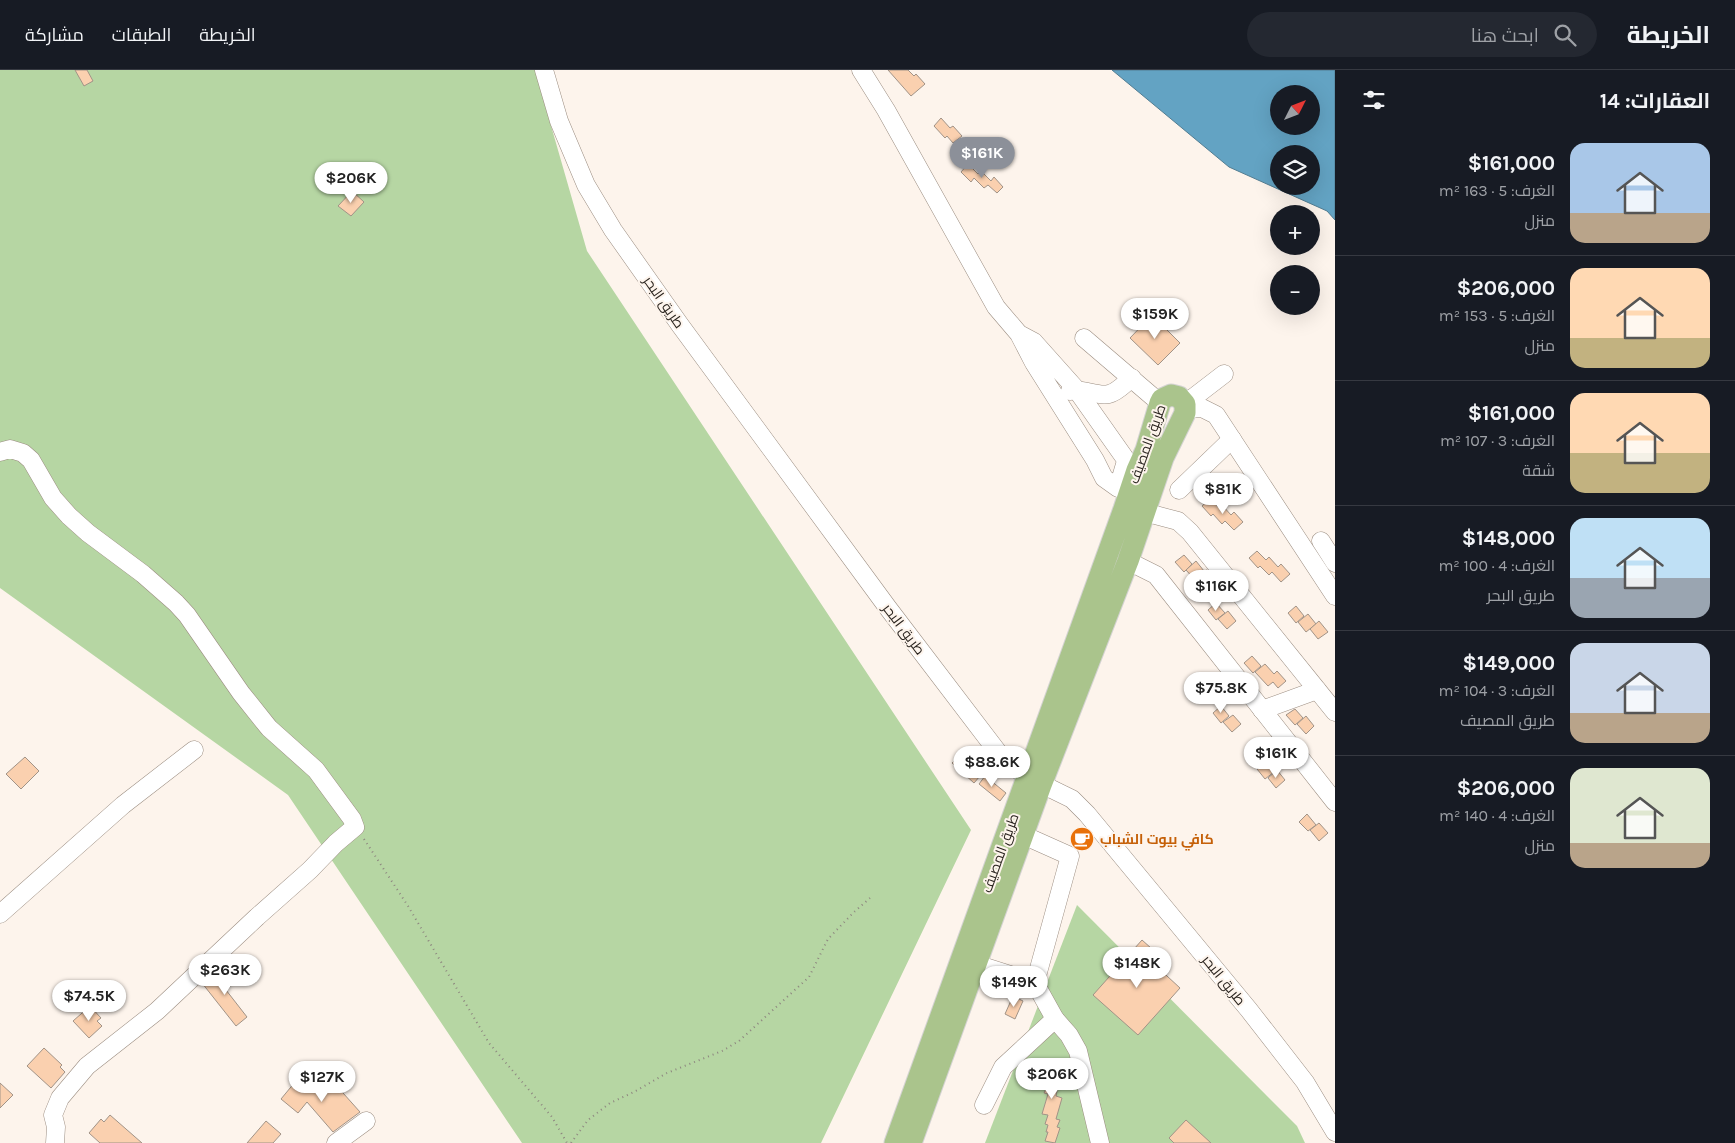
<!DOCTYPE html>
<html lang="ar">
<head>
<meta charset="utf-8">
<style>
  body { margin:0; font-family:Karla,Cairo,sans-serif; background:#242831; color:#f1f3f6; direction:rtl; height:100vh; display:flex; flex-direction:column; font-size:19px; white-space:nowrap }
  * { box-sizing:border-box; margin:0 }
  p { font-size:16px; color:#9ea1a6 }
  .icon { flex:none; width:28px; height:28px; fill:none; stroke:currentColor; stroke-width:2; stroke-linecap:round; stroke-linejoin:round }
  .map { position:relative; flex:1; overflow:hidden; direction:ltr }
  .sheet { display:flex; flex-direction:column; background:#171b24; width:400px }
  .sheet>* { flex:none }
  .needle { width:32px; rotate:48deg }
  .tools { position:absolute; left:1270px; top:15px; display:grid; gap:10px }
  .tools a { display:grid; place-items:center; width:50px; height:50px; border-radius:50%; background:#171b24; box-shadow:0 5px 20px #0002; font-size:25px }
  .price { position:absolute; translate:-50% -42px; padding:0 11px; border-radius:18px; background:#fff; color:#222; font-size:16px; line-height:32px; filter:drop-shadow(0 1px 2px #0008) }
  .price::after { content:''; position:absolute; left:50%; top:30px; width:15px; height:11px; margin-left:-8px; background:inherit; clip-path:polygon(0 0,100% 0,50% 100%) }
  .price.active { background:#8c9099; color:#fff }
  ul { padding:0; list-style:none }
  li { display:flex; align-items:center; gap:15px; height:125px; padding:0 25px }
  li+li { border-top:1px solid #363941 }
  li span { display:grid; place-items:center; flex:none; width:140px; height:100px; border-radius:15px; color:#555 }
  li>.icon { margin-inline-start:auto }
  span .icon { width:60px; height:60px; fill:#fffc; stroke-width:1 }
  li b { font-size:21px }
  h2 { display:flex; justify-content:space-between; align-items:center; height:60px; padding:0 25px; font-size:21px }
  header { display:flex; align-items:center; gap:30px; box-sizing:border-box; height:70px; padding:0 25px; background:#171b24; border-bottom:1px solid #363941 }
  header strong { font-size:24px }
  nav { display:flex; gap:28px; margin-inline-start:auto; font-size:18px }
  .search { width:350px; height:45px; background:#242831; display:flex; align-items:center; gap:12px; box-sizing:border-box; padding:0 18px; border-radius:28px; color:#9ea1a6; font-size:19px }
  main { display:flex; flex:1; min-height:0 }
  .map>svg:first-child { display:block }
</style>
</head>
<body>
<header>
<strong>الخريطة</strong>
<div class="search"><svg class="icon" aria-label="search" viewBox="0 0 24 24"><circle cx="10" cy="10" r="6"/><path d="M15 15l6 6"/></svg>ابحث هنا</div>
<nav><a>الخريطة</a><a>الطبقات</a><a>مشاركة</a></nav>
</header>
<main>
<section class="sheet">
<h2>العقارات: 14<svg class="icon" aria-label="filters" viewBox="0 0 24 24"><path d="M4 7h16M4 17h16"/><circle cx="9" cy="7" r="2"/><circle cx="15" cy="17" r="2"/></svg></h2>
<ul>
<li><span style="background:linear-gradient(#a9c7e8 70%,#b9a48a 0)"><svg class="icon" aria-label="home" viewBox="0 0 24 24"><path d="M3 11l9-7 9 7M6 9v11h12V9"/></svg></span><div><b>$161,000</b><p>الغرف: 5 · 163 m²</p><p>منزل</p></div></li>
<li><span style="background:linear-gradient(#ffd9b3 70%,#c2b280 0)"><svg class="icon" aria-label="home" viewBox="0 0 24 24"><path d="M3 11l9-7 9 7M6 9v11h12V9"/></svg></span><div><b>$206,000</b><p>الغرف: 5 · 153 m²</p><p>منزل</p></div></li>
<li><span style="background:linear-gradient(#ffd9b3 60%,#c2b280 0)"><svg class="icon" aria-label="home" viewBox="0 0 24 24"><path d="M3 11l9-7 9 7M6 9v11h12V9"/></svg></span><div><b>$161,000</b><p>الغرف: 3 · 107 m²</p><p>شقة</p></div></li>
<li><span style="background:linear-gradient(#bfe0f5 60%,#9aa5b1 0)"><svg class="icon" aria-label="home" viewBox="0 0 24 24"><path d="M3 11l9-7 9 7M6 9v11h12V9"/></svg></span><div><b>$148,000</b><p>الغرف: 4 · 100 m²</p><p>طريق البحر</p></div></li>
<li><span style="background:linear-gradient(#c9d6e8 70%,#b9a48a 0)"><svg class="icon" aria-label="home" viewBox="0 0 24 24"><path d="M3 11l9-7 9 7M6 9v11h12V9"/></svg></span><div><b>$149,000</b><p>الغرف: 3 · 104 m²</p><p>طريق المصيف</p></div></li>
<li><span style="background:linear-gradient(#dfe7d0 75%,#b9a48a 0)"><svg class="icon" aria-label="home" viewBox="0 0 24 24"><path d="M3 11l9-7 9 7M6 9v11h12V9"/></svg></span><div><b>$206,000</b><p>الغرف: 4 · 140 m²</p><p>منزل</p></div></li>
</ul>
</section>
<div class="map">
<svg width="1335" height="1073" viewBox="0 0 1335 1073">
  <rect width="100%" height="100%" fill="#fdf4ec"/>
  <g fill="#b6d6a3">
    <polygon points="0,0 535,0 587,181 971,760 821,1073 522,1073 288,725 0,518"/>
    <polygon points="1077,835 1297,1056 1305,1073 985,1073"/>
  </g>
  <path fill="#63a3c3" stroke="#527d92" fill-rule="evenodd" d="M1112,0h223v150l-8,-9 -98,-44zM1279,24h32v32h-32zM1279,84h32v32h-32z"/>
  <g fill="#fad0af" stroke="#a19387">
    <polygon points="75,0 87,0 93,11 84,16"/>
    <polygon points="888,0 908,0 914,6 916,4 925,14 911,26"/>
    <polygon points="941,48 950,58 953,56 962,66 953,73 947,66 945,68 934,56"/>
    <polygon points="968,94 978,104 981,101 991,111 994,107 1003,117 997,123 988,115 984,118 974,108 971,112 961,102"/>
    <polygon points="352,121 364,132 351,146 338,136"/>
    <polygon points="1152,245 1180,273 1158,295 1130,268"/>
    <polygon points="1210,429 1219,438 1222,435 1231,445 1234,442 1243,452 1234,460 1225,451 1222,454 1213,444 1211,446 1202,436"/>
    <polygon points="1257,481 1266,490 1269,487 1278,497 1281,494 1290,504 1281,512 1272,502 1269,505 1260,496 1258,498 1249,488"/>
    <polygon points="1184,485 1192,494 1184,502 1175,492"/>
    <polygon points="1196,491 1204,501 1207,500 1215,510 1207,517 1198,507 1195,510 1186,500"/>
    <polygon points="1216,533 1225,543 1216,550 1208,540"/>
    <polygon points="1296,536 1304,546 1296,553 1288,543"/>
    <polygon points="1228,541 1236,551 1227,559 1218,549"/>
    <polygon points="1308,544 1316,554 1306,562 1298,552"/>
    <polygon points="1319,551 1328,562 1318,569 1310,559"/>
    <polygon points="1252,586 1261,596 1253,603 1244,593"/>
    <polygon points="1265,594 1274,604 1277,601 1286,611 1278,618 1273,612 1268,616 1255,602"/>
    <polygon points="1221,636 1229,646 1221,653 1213,643"/>
    <polygon points="1295,639 1303,648 1295,655 1286,645"/>
    <polygon points="1233,645 1241,654 1232,662 1223,652"/>
    <polygon points="1306,646 1314,656 1306,664 1297,654"/>
    <polygon points="959,686 980,706 974,713 952,693"/>
    <polygon points="25,687 39,701 21,719 6,704"/>
    <polygon points="1265,692 1274,702 1265,709 1257,699"/>
    <polygon points="1277,700 1285,710 1276,718 1268,708"/>
    <polygon points="985,706 1006,723 1000,731 979,714"/>
    <polygon points="1307,744 1316,755 1308,761 1299,752"/>
    <polygon points="1319,753 1328,763 1319,771 1310,760"/>
    <polygon points="1142,870 1161,887 1154,894 1180,918 1138,965 1093,925"/>
    <polygon points="228,901 237,911 226,920 247,947 236,956 202,913 213,904 218,910"/>
    <polygon points="1013,926 1023,931 1015,949 1005,944"/>
    <polygon points="90,936 101,948 97,951 102,956 89,968 73,951"/>
    <polygon points="44,978 62,995 60,997 65,1002 51,1018 27,996"/>
    <polygon points="1049,990 1060,994 1058,1001 1060,1002 1057,1011 1059,1012 1056,1026 1062,1028 1056,1049 1060,1050 1057,1057 1060,1058 1055,1073 1045,1071 1048,1062 1046,1062 1048,1055 1045,1054 1048,1045 1042,1044 1048,1024 1044,1023 1046,1019 1042,1018 1043,1014 1040,1013"/>
    <polygon points="300,1006 323,1025 335,1014 360,1042 333,1062 307,1032 298,1043 281,1029"/>
    <polygon points="0,1013 13,1025 0,1038"/>
    <polygon points="110,1045 142,1073 100,1073 89,1063 101,1049 104,1052"/>
    <polygon points="1186,1050 1211,1073 1174,1073 1169,1068"/>
    <polygon points="266,1051 281,1064 273,1073 247,1073"/>
  </g>
  <g fill="none" stroke-linecap="round" stroke-linejoin="round">
    <g stroke="#9b8d81" stroke-width="19">
      <g id="minor">
        <polyline points="544,0 559,51 586,115 613,160 680,255 888,538 1000,685 1027,707 1072,729 1087,744 1249,940 1305,1012 1335,1062"/>
        <polyline points="861,0 886,40 996,237 1019,264 1034,293 1095,390 1104,408 1118,418 1126,391 1124,387 1076,319 1034,272 1019,264"/>
        <polyline points="1084,268 1160,333"/>
        <path d="M1070,321c13,-3 27,6 39,3 9,-2 16,-11 23,-16"/>
        <polyline points="1185,334 1224,304"/>
        <polyline points="1186,339 1202,338 1216,345 1335,526"/>
        <polyline points="0,382 10,379 23,383 31,390 53,428 69,446 88,463 143,504 176,533 187,545 241,623 269,658 316,700 352,749 355,757 336,773 310,800 257,847 157,941 87,996 60,1028 53,1045 56,1057 55,1073"/>
        <polyline points="1179,420 1232,369"/>
        <polyline points="1144,442 1178,451 1190,462 1335,642"/>
        <polyline points="1321,471 1335,493"/>
        <polyline points="1128,491 1156,505 1335,732"/>
        <polyline points="1262,640 1317,620"/>
        <polyline points="0,844 123,735 194,680"/>
        <polyline points="976,894 1035,913 1070,786 1023,765"/>
        <polyline points="1055,949 1069,965 1078,981 1100,1073"/>
        <polyline points="984,1035 1003,997 1055,949 1035,913"/>
        <polyline points="336,1073 366,1051"/>
      </g>
    </g>
    <g stroke="#d4d3d2" stroke-width="23">
      <polyline id="major" points="895,1073 1124,439 1137,400 1146,380 1160,333 1162,329 1171,325 1179,327 1185,334 1185,343 1163,388 1128,491 1041,715 911,1073"/>
    </g>
    <g stroke="#8d867f" stroke-width="2" stroke-dasharray="1 4" stroke-linecap="butt">
      <polyline points="364,769 408,836 489,973 552,1047 567,1073"/>
      <polyline points="571,1073 588,1050 610,1033 634,1022 667,1003 722,981 739,971 809,907 828,869 853,843 870,828"/>
    </g>
    <use href="#minor" stroke="#fff" stroke-width="18"/>
    <use href="#major" stroke="#aac48c" stroke-width="21"/>
  </g>
  <defs>
    <g id="cafe-disc" transform="scale(1.25)"><circle r="9.5" fill="#e8710a" stroke="#fdf4ec"/><path d="M-5.5-4.5H6V0H3Q3 3.5 0 3.5H-2.5Q-5.5 3.5-5.5 0ZM3-3.2v2h1.7v-2ZM-6 4.5H4V6H-6Z" fill="#fff"/></g>
  </defs>
  <g fill-rule="evenodd">
    <use href="#cafe-disc" x="1082" y="769"/>
  </g>
  <g text-anchor="middle" stroke-width="4" stroke-linejoin="round" paint-order="stroke">
    <g font-size="14" fill="#2a241f" stroke="#fdf4ec">
      <text transform="translate(664 232) rotate(55)" y="5">طريق البحر</text>
      <text transform="translate(1147 374) rotate(-70)" y="5">طريق المصيف</text>
      <text transform="translate(904 559) rotate(53)" y="5">طريق البحر</text>
      <text transform="translate(1000 783) rotate(-70)" y="5">طريق المصيف</text>
      <text transform="translate(1224 910) rotate(51)" y="5">طريق البحر</text>
    </g>
    <g font-size="14" font-weight="bold" fill="#c56008" stroke="#fdf4ec" text-anchor="start">
      <text x="1100" y="774">كافي بيوت الشباب</text>
    </g>
  </g>
</svg>
<div class="tools">
<a><svg class="needle" viewBox="-14 -14 28 28"><path d="M0-13l5 13h-10z" fill="#e53935"/><path d="M0 13l5-13h-10z" fill="#9ea1a6"/></svg></a>
<a><svg class="icon" aria-label="layers" viewBox="0 0 24 24"><path d="M12 4l9 5-9 5-9-5zM3 14l9 5 9-5"/></svg></a>
<a>+</a>
<a>−</a>
</div>
<b class="price active" style="left:982px;top:109px">$161K</b>
<b class="price" style="left:351px;top:134px">$206K</b>
<b class="price" style="left:1155px;top:270px">$159K</b>
<b class="price" style="left:1223px;top:445px">$81K</b>
<b class="price" style="left:1216px;top:542px">$116K</b>
<b class="price" style="left:1221px;top:644px">$75.8K</b>
<b class="price" style="left:1276px;top:709px">$161K</b>
<b class="price" style="left:992px;top:718px">$88.6K</b>
<b class="price" style="left:1137px;top:919px">$148K</b>
<b class="price" style="left:225px;top:926px">$263K</b>
<b class="price" style="left:1014px;top:938px">$149K</b>
<b class="price" style="left:89px;top:952px">$74.5K</b>
<b class="price" style="left:1052px;top:1030px">$206K</b>
<b class="price" style="left:322px;top:1033px">$127K</b>
</div>
</main>
</body>
</html>
